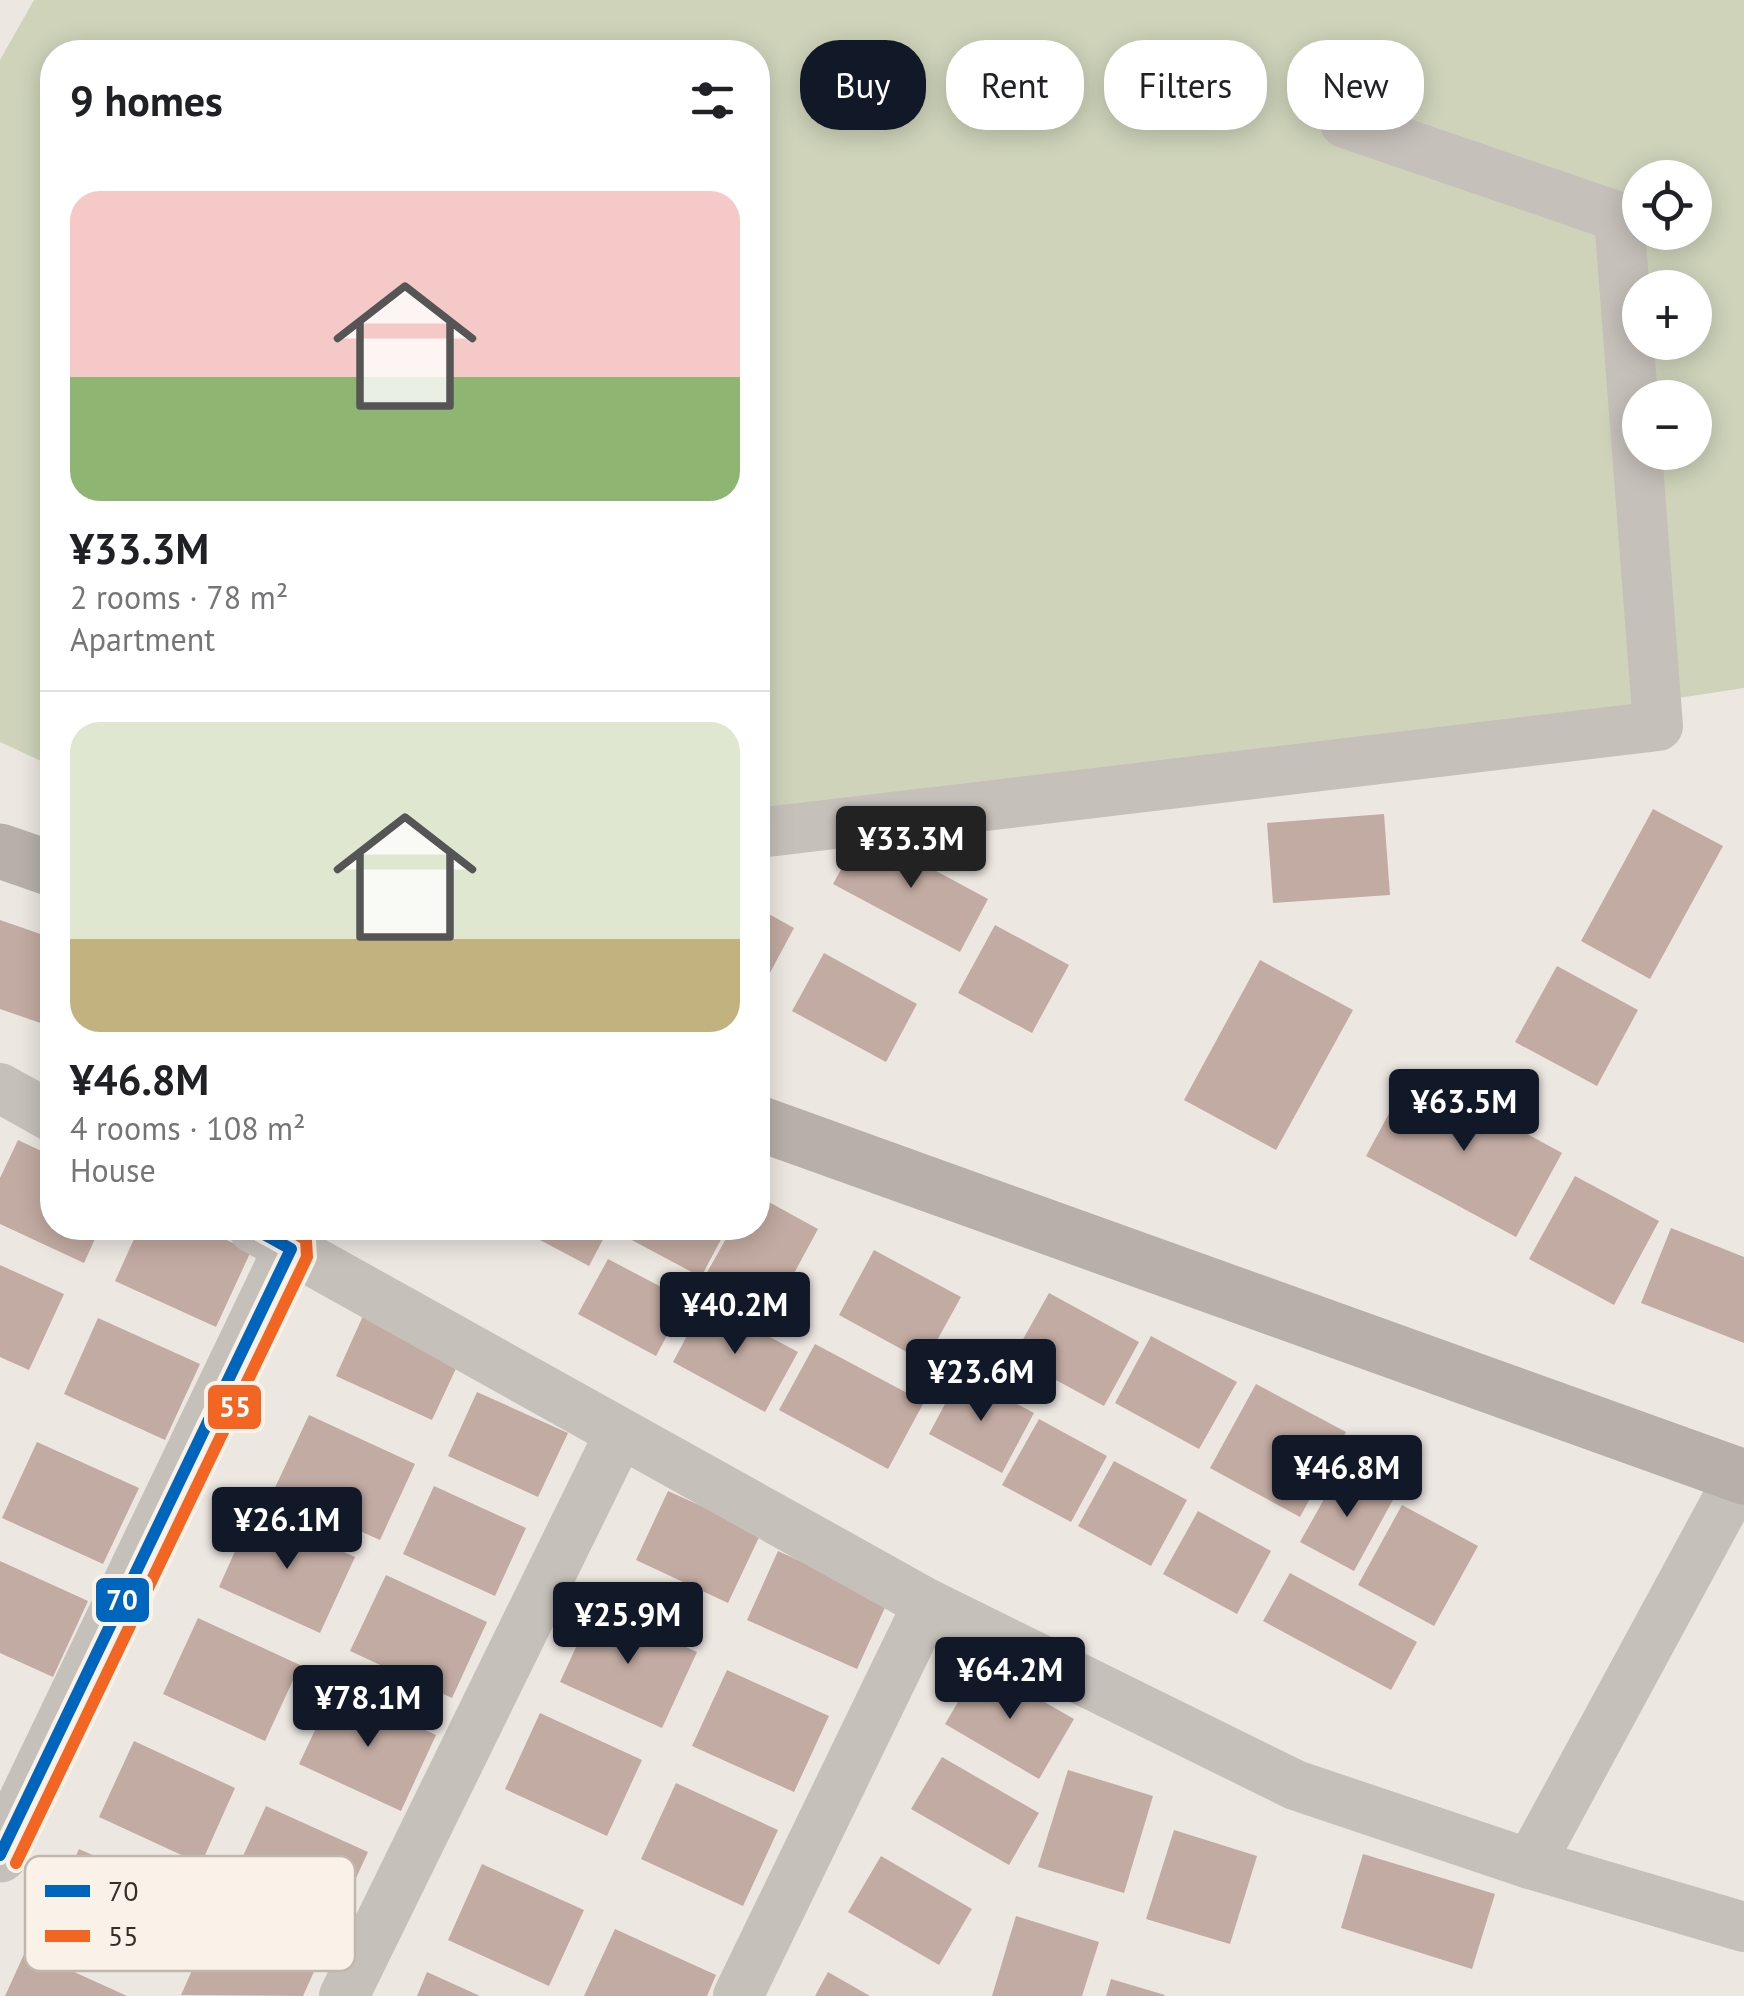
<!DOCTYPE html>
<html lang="en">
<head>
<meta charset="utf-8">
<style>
  body { margin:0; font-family:"PT Sans",sans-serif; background:#f2f2f2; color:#202124; height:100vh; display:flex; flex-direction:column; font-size:38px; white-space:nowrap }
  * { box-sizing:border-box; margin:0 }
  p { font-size:32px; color:#757577 }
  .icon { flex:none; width:55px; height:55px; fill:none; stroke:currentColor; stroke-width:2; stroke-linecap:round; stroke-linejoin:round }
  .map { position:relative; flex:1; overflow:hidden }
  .sheet { position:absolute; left:40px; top:40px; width:730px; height:1200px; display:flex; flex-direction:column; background:#fff; border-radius:40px; box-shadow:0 5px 25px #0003 }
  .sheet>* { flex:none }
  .hud { position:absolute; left:800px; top:40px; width:792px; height:90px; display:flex; gap:20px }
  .tools { position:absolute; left:1622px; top:160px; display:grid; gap:20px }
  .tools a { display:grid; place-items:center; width:90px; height:90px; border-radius:50%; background:#fff; box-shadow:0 5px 25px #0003; font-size:50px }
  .price { position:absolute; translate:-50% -85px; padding:0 22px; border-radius:10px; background:#111827; color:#fff; font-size:32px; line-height:65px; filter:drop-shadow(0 2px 5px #0008) }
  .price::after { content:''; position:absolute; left:50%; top:60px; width:30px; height:22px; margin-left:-15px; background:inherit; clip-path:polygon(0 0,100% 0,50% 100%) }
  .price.selected { background:#222; color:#fff }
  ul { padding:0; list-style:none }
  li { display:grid; align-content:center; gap:20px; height:530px; padding:0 30px }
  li+li { border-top:2px solid #e0e0e0 }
  li span { display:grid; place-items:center; height:310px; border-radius:30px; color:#555 }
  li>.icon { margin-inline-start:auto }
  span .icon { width:180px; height:180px; fill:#fffc; stroke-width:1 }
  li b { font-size:42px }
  h2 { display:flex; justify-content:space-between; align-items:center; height:120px; padding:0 30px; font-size:42px }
  .pill { padding:0 35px; border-radius:40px; background:#fff; box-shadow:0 5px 25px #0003; font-size:35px; line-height:90px }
  .pill.selected { background:#111827; color:#fff }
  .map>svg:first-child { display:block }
</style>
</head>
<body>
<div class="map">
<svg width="1744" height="1996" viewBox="0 0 1744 1996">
  <rect width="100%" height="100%" fill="#ede7e1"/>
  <path fill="#ced3ba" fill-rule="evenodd" d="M34,0h1710v688l-602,91 -384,41v-768h-706v714l-52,-24v-682zM1640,178h55v54h-55zM1640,288h55v54h-55zM1640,398h55v54h-55z"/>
  <g fill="#c2aba2">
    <polygon points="1653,809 1723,846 1650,979 1581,941"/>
    <polygon points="1384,814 1390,895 1273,903 1267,823"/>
    <polygon points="862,831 988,899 960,952 833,884"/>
    <polygon points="758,908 794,928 758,995"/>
    <polygon points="0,920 52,938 52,1027 0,1009"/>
    <polygon points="995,925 1069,965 1032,1033 958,993"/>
    <polygon points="824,953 917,1004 886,1062 792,1011"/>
    <polygon points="1260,960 1353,1010 1276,1150 1184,1100"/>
    <polygon points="1557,966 1638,1010 1597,1086 1515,1042"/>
    <polygon points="1412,1071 1562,1153 1516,1237 1366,1156"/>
    <polygon points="18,1140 52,1156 52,1228 100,1228 84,1263 0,1224 0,1178"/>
    <polygon points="1575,1176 1659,1221 1614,1305 1529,1259"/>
    <polygon points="758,1196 818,1229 773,1312 705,1276 732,1228 758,1228"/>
    <polygon points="139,1228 200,1228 251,1251 216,1327 115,1281"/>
    <polygon points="544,1228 609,1228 589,1266 538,1239"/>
    <polygon points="634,1228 717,1228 725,1232 701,1277 628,1238"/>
    <polygon points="1671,1228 1744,1257 1744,1343 1641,1303"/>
    <polygon points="874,1250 961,1297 925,1362 839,1315"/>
    <polygon points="608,1259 686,1300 656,1356 578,1314"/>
    <polygon points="0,1265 64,1294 29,1370 0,1357"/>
    <polygon points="1049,1293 1139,1342 1104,1406 1013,1357"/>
    <polygon points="705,1302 798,1352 765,1412 673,1362"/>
    <polygon points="363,1316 460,1360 432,1420 336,1376"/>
    <polygon points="98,1318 200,1364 165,1440 64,1394"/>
    <polygon points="1151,1336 1237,1382 1199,1449 1115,1403"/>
    <polygon points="815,1344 924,1402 888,1469 779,1410"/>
    <polygon points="961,1374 1034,1413 1002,1473 929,1434"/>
    <polygon points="1256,1384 1346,1432 1300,1517 1210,1468"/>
    <polygon points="477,1392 568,1433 538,1497 448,1456"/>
    <polygon points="309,1415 415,1464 380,1540 273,1492"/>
    <polygon points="1039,1419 1107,1456 1071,1522 1002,1485"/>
    <polygon points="37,1442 139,1488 103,1564 2,1518"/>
    <polygon points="1114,1461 1187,1500 1151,1566 1078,1526"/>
    <polygon points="1341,1469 1394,1498 1354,1571 1300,1542"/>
    <polygon points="434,1486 526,1528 495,1596 403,1554"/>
    <polygon points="668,1491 761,1533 728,1603 636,1560"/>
    <polygon points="1402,1505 1478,1546 1434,1626 1358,1585"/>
    <polygon points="253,1511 355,1557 320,1633 219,1587"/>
    <polygon points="1198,1511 1271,1551 1237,1614 1163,1574"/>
    <polygon points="778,1551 888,1601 857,1669 747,1620"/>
    <polygon points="0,1561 88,1601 53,1677 0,1653"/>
    <polygon points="1290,1573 1417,1642 1391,1690 1263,1621"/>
    <polygon points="386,1575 487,1622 452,1698 350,1651"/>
    <polygon points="595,1606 697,1652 662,1728 560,1682"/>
    <polygon points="198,1618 300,1665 265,1741 163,1694"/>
    <polygon points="980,1665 1074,1719 1039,1779 945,1724"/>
    <polygon points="727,1670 829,1716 794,1792 692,1746"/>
    <polygon points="335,1688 436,1735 401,1811 299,1764"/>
    <polygon points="540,1713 642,1760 607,1836 505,1789"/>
    <polygon points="134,1741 235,1788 201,1864 99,1817"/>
    <polygon points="942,1757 1039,1813 1009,1865 911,1809"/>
    <polygon points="1068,1770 1153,1796 1124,1893 1038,1867"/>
    <polygon points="676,1783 778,1830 743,1906 641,1859"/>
    <polygon points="266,1806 368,1852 333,1928 231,1882"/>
    <polygon points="1174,1830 1257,1856 1230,1944 1146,1919"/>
    <polygon points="79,1849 181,1895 146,1971 44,1925"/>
    <polygon points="1363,1854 1495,1894 1472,1969 1341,1928"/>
    <polygon points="881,1856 972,1909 939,1965 848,1912"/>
    <polygon points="482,1864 584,1910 549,1986 448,1940"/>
    <polygon points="1016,1916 1099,1942 1082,1996 992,1996"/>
    <polygon points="215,1919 317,1965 303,1996 181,1995"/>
    <polygon points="615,1929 716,1975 707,1996 584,1996"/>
    <polygon points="26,1950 127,1996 5,1996"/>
    <polygon points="427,1972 480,1996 417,1996"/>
    <polygon points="828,1972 870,1996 815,1996"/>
    <polygon points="1111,1979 1165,1995 1164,1996 1106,1996"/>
  </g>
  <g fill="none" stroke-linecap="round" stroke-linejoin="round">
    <g stroke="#c6c0ba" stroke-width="50">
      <polyline points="758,833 1658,726 1619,217 1345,123"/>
      <polyline points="0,1088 52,1117"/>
      <polyline points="253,1228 928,1604 1295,1785 1530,1864"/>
      <polyline points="1740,1476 1530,1864 1744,1927"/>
      <polyline points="344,1996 620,1433"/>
      <polyline points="738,1996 928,1604"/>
    </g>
    <polyline stroke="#c6c0ba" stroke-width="55" points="0,1855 291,1249"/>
    <g stroke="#b7b0aa" stroke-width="55">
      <polyline points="0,851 52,869"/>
      <polyline points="758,1123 1744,1477"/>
    </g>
    <g stroke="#faf2e8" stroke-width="20">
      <polyline id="bus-1" points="0,1855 291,1249 253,1228"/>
    </g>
    <g stroke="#faf2e8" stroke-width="20">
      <polyline id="bus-2" points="16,1863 307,1257 306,1240 288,1228"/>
    </g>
    <use href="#bus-1" stroke="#0065bd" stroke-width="12"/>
    <use href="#bus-2" stroke="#f26522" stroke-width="12"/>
  </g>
  <rect x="25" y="1856" width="330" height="115" rx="15" fill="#faf2e8" stroke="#c0b7ae" stroke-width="2.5"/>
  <rect x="45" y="1885" width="45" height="12" fill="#0065bd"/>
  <rect x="45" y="1930" width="45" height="12" fill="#f26522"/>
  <g font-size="28" fill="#372d28">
    <text x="108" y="1901">70</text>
    <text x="108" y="1946">55</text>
  </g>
  <g stroke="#faf2e8" stroke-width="4">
    <rect x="206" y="1383" width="57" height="48" rx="10" fill="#f26522"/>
    <rect x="94" y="1576" width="57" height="48" rx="10" fill="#0065bd"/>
  </g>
  <g font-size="28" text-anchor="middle" font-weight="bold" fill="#fff">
    <text x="235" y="1417">55</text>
    <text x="122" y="1610">70</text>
  </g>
</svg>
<div class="tools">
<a><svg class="icon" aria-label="locate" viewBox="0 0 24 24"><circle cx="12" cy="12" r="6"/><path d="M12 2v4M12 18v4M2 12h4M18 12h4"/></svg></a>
<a>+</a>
<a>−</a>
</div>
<b class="price selected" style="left:911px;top:891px">¥33.3M</b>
<b class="price" style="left:1464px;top:1154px">¥63.5M</b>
<b class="price" style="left:735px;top:1357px">¥40.2M</b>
<b class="price" style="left:981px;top:1424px">¥23.6M</b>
<b class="price" style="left:1347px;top:1520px">¥46.8M</b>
<b class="price" style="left:287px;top:1572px">¥26.1M</b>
<b class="price" style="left:628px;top:1667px">¥25.9M</b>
<b class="price" style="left:1010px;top:1722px">¥64.2M</b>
<b class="price" style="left:368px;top:1750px">¥78.1M</b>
<div class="hud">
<a class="pill selected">Buy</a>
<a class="pill">Rent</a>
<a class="pill">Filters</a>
<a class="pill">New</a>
</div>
<section class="sheet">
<h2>9 homes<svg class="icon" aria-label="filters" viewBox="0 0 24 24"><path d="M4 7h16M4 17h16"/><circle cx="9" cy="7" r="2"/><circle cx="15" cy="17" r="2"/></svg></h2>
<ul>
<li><span style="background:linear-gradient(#f6c9c9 60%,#8fb573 0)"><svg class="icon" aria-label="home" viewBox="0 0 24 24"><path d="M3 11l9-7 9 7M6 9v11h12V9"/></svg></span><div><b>¥33.3M</b><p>2 rooms · 78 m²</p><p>Apartment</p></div></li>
<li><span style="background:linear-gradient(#dfe7d0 70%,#c2b280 0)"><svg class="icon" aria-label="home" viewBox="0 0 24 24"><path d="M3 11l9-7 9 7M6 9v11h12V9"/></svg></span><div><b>¥46.8M</b><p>4 rooms · 108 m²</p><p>House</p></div></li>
</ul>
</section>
</div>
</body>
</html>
